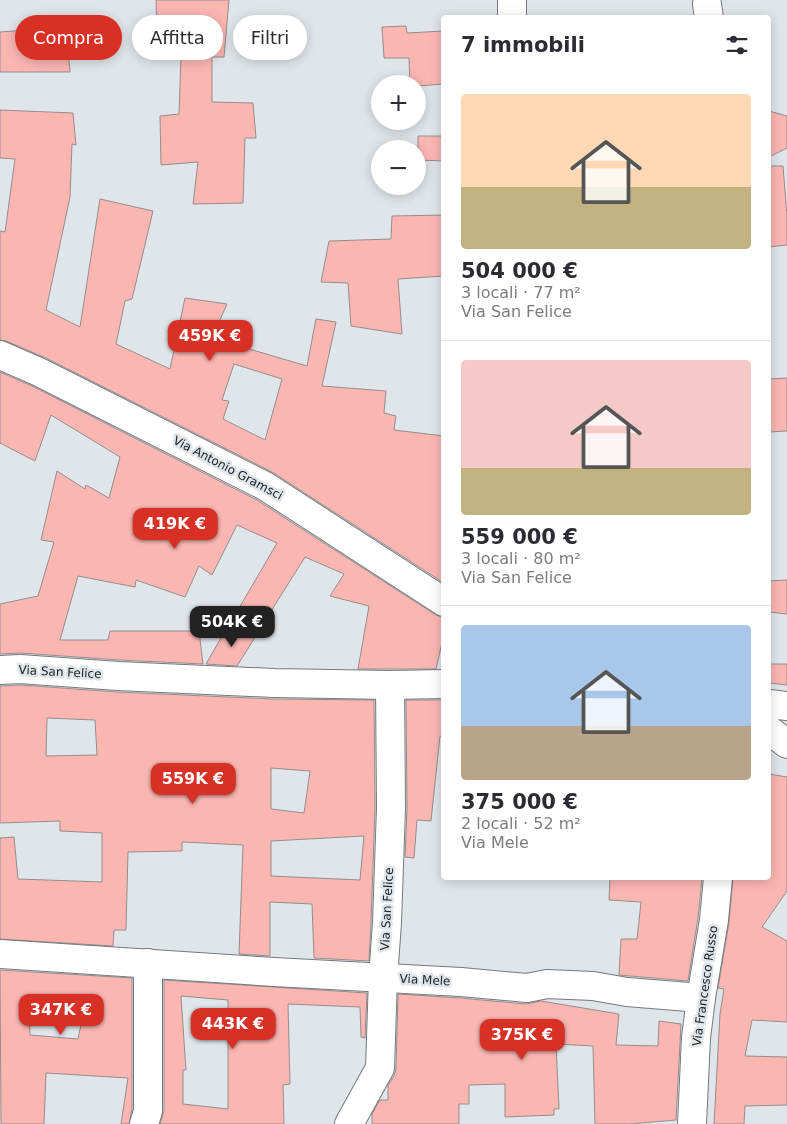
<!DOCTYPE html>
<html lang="it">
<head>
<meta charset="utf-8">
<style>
  body { margin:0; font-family:"DejaVu Sans",sans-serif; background:#f2f2f3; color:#2b2b33; height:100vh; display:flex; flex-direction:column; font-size:19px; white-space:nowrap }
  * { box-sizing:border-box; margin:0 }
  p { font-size:16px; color:#7c7c81 }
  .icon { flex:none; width:28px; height:28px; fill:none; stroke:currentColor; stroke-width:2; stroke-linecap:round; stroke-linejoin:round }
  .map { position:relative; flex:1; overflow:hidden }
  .details { position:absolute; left:441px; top:15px; width:330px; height:865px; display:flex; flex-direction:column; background:#fff; border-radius:5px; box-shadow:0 2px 12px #0003 }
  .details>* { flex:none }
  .top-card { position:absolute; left:15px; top:15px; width:351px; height:45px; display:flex; gap:10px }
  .tools { position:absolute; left:371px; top:75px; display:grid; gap:10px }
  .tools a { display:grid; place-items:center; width:55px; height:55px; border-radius:50%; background:#fff; box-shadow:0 2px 12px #0003; font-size:25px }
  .price { position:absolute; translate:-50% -42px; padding:0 11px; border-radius:10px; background:#d93025; color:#fff; font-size:16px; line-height:32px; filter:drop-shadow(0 1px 2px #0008) }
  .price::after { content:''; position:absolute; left:50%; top:30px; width:15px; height:11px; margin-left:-8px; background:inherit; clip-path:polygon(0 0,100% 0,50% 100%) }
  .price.active { background:#222; color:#fff }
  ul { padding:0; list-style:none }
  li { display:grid; align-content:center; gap:10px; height:265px; padding:0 20px }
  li+li { border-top:1px solid #e1e1e2 }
  li span { display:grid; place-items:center; height:155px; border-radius:5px; color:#555 }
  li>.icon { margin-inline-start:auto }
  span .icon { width:90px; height:90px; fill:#fffc; stroke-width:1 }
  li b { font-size:21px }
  h2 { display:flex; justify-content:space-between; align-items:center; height:60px; padding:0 20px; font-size:21px }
  .tag { padding:0 18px; border-radius:22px; background:#fff; box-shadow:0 2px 12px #0003; font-size:18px; line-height:45px }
  .tag.active { background:#d93025; color:#fff }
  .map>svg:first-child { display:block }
</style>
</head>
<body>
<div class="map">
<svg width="787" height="1124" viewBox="0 0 787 1124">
  <rect width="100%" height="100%" fill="#e0e5ea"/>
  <g fill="#fbb6b2" stroke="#948d8d" fill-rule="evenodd">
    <polygon points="156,0 229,0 224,57 212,57 212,102 253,103 256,138 245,138 243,203 193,204 198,162 161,165 160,116 179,114 181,57 158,57"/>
    <polygon points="406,26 407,33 444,31 444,84 418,86 418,84 410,84 409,58 384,58 382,27"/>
    <polygon points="66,27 70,72 0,72 0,32"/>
    <path d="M0,110l73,3 3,32 -4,-1 -2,53 -24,113 34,17 20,-128 53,12 -21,88 -7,2 -9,43 54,25 15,-71 42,6 -15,34 95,28 9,-47 20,3 -14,64 64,5 -2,22 12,3 -2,14 50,6v147l-172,-111 -226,-114 -40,-17 -6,-1v-109l5,1 10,-73 -15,-1zM234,364l48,15 -17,61 -42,-21 6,-18 -7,-1z"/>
    <polygon points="769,111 787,116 787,148 769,157"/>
    <polygon points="418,136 444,136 444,161 418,160"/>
    <polygon points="769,166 783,166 787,216 787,245 769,247"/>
    <polygon points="444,215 444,276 398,279 402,334 351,326 348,283 321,282 329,241 391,239 392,216"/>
    <polygon points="0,372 32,386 257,500 436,615 444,618 444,634 436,669 358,669 369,606 330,596 344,574 305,557 263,624 235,615 277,543 237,525 212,575 199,566 185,597 136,580 135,587 78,576 60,640 108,640 110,631 199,631 203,664 119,660 21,653 0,654 0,604 38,596 54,542 41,540 57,471 85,489 86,485 109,498 120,457 51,415 35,461 0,443"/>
    <polygon points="787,378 787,431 769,432 769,379"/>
    <polygon points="787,580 787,614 769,612 769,581"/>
    <polygon points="225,631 259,631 237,666 206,664"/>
    <polygon points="769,664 787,664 787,685 769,683"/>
    <path d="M20,685l97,7 156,7 101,1 1,108 -4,114 -2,39 -55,-3 -2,-54 -42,-2v54l-31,-2 4,-109 -61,-3v9l-54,1 -2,78h-12l-1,16 -113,-7v-101l14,-1 4,42 84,3v-49l-42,-2v-10l-60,2v-137zM47,718l48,2 2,35 -51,1zM271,768l39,3 -6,42 -33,-4zM364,836l-4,44 -89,-4v-35z"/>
    <polygon points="406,700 444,700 444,737 440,736 431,821 417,820 414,858 405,857 407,808"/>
    <polygon points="769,774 787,777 787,891 762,927 787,941 787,1022 752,1020 745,1056 787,1057 787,1105 745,1106 744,1124 714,1124 720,1014 724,989 718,988 729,922 733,878 769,878"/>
    <polygon points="610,878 702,878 698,918 688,981 619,975 621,939 637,939 641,902 609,900"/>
    <path d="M0,970l132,8v131l-3,15h-8l7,-46 -82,-5 -2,51h-43zM29,998l57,2 -8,39 -48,-4z"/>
    <path d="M164,980l203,13 -2,45 -4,-1 -1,-30 -72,-3 2,80 -7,1 1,39h-124l4,-13zM181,996l47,4v109l-45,-5v-34h3z"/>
    <polygon points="398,994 460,998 526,1004 541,1001 619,1014 616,1045 658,1046 659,1021 681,1024 676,1120 630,1124 595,1124 593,1046 556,1044 559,1109 554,1109 554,1115 505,1117 505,1084 469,1085 469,1104 459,1104 459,1124 372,1124 372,1114 380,1100 388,1100 388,1085 394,1076 396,1069"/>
  </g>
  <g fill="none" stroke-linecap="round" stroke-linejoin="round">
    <g stroke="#75797e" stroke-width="30">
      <g id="street">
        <polyline points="707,4 709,18"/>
        <polyline points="0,355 39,372 265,486 444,602"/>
        <polyline points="0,670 20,669 118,676 274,683 390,685 444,684"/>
        <polyline points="0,954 274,972 461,982 527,988 547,984 593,986 627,992 701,998"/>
        <polyline points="144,1124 148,1111 148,963"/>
        <polyline points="349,1124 380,1068 383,978 387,923 391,808 390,685"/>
      </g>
    </g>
    <g stroke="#75797e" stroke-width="30">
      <g id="secondary">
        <polyline points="512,0 512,18"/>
        <polyline points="769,704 787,706"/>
        <polyline points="769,730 787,744"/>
        <polyline points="692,1124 696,1038 701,998 714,920 718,878"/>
      </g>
    </g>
    <use href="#street" stroke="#fff" stroke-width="28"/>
    <use href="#secondary" stroke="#fff" stroke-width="28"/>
  </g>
  <g text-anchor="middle" stroke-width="5" stroke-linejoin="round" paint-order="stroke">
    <g font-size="12" fill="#1d1f21" stroke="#e0e5ea">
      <text transform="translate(228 468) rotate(28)" y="4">Via Antonio Gramsci</text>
      <text transform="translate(60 672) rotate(3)" y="4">Via San Felice</text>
      <text transform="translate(387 909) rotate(-87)" y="4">Via San Felice</text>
      <text transform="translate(425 980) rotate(3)" y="4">Via Mele</text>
      <text transform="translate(705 986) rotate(-82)" y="4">Via Francesco Russo</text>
    </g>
  </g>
</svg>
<div class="tools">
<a>+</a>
<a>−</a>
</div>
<b class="price" style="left:210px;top:362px">459K €</b>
<b class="price" style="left:175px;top:550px">419K €</b>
<b class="price active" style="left:232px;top:648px">504K €</b>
<b class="price" style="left:193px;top:805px">559K €</b>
<b class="price" style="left:61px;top:1036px">347K €</b>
<b class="price" style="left:233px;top:1050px">443K €</b>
<b class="price" style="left:522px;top:1061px">375K €</b>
<div class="top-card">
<a class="tag active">Compra</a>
<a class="tag">Affitta</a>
<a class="tag">Filtri</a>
</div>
<section class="details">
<h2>7 immobili<svg class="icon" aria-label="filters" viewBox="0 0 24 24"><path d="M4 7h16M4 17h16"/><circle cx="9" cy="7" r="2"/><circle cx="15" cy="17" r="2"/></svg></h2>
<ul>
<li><span style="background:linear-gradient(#ffd9b3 60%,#c2b280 0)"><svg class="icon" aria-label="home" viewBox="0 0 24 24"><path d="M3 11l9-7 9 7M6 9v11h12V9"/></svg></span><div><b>504 000 €</b><p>3 locali · 77 m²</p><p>Via San Felice</p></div></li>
<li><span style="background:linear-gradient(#f6c9c9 70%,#c2b280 0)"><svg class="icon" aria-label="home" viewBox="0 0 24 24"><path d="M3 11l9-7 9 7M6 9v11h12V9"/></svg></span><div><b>559 000 €</b><p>3 locali · 80 m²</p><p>Via San Felice</p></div></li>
<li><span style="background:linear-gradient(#a9c7e8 65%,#b9a48a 0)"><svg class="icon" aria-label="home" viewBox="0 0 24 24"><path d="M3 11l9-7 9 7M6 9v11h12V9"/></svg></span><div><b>375 000 €</b><p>2 locali · 52 m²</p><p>Via Mele</p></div></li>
</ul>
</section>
</div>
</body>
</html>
